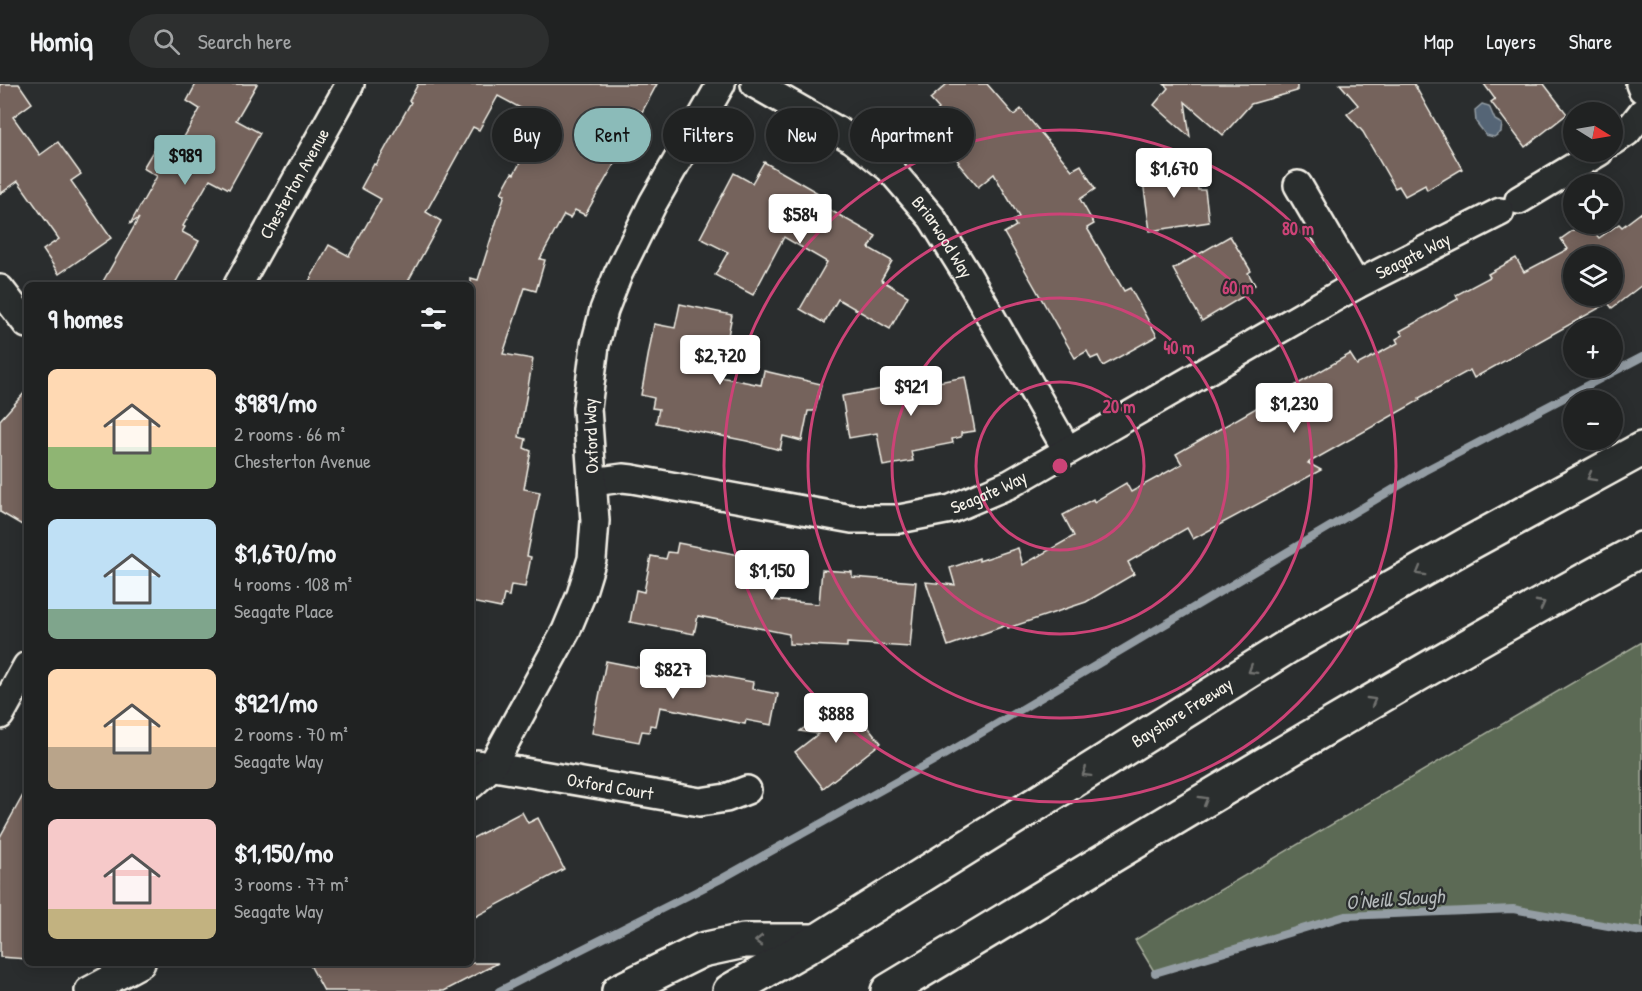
<!DOCTYPE html>
<html lang="en">
<head>
<meta charset="utf-8">
<style>
  body { margin:0; font-family:"Patrick Hand",sans-serif; background:#2d2f2f; color:#f1f3f6; height:100vh; display:flex; flex-direction:column; font-size:22px; white-space:nowrap }
  * { box-sizing:border-box; margin:0 }
  p { font-size:20px; color:#a2a4a5 }
  .icon { flex:none; width:33px; height:33px; fill:none; stroke:currentColor; stroke-width:2; stroke-linecap:round; stroke-linejoin:round }
  .map { position:relative; flex:1; overflow:hidden }
  .details { position:absolute; left:24px; top:198px; width:450px; height:684px; display:flex; flex-direction:column; background:#202222; border-radius:9px; box-shadow:0 3px 15px #0003,0 0 0 2px #3d3f40 }
  .details>* { flex:none }
  .hud { position:absolute; left:492px; top:24px; width:570px; height:54px; display:flex; gap:12px }
  .needle { width:39px; rotate:101deg }
  .controls { position:absolute; left:1563px; top:18px; display:grid; gap:12px }
  .controls a { display:grid; place-items:center; width:60px; height:60px; border-radius:50%; background:#202222; box-shadow:0 3px 15px #0003,0 0 0 2px #3d3f40; font-size:30px }
  .price { position:absolute; translate:-50% -51px; padding:0 14px; border-radius:6px; background:#fff; color:#222; font-size:20px; line-height:39px; filter:drop-shadow(0 2px 3px #0008) }
  .price::after { content:''; position:absolute; left:50%; top:36px; width:18px; height:14px; margin-left:-9px; background:inherit; clip-path:polygon(0 0,100% 0,50% 100%) }
  .price.on { background:#8bbbb9; color:#111 }
  ul { padding:0; list-style:none }
  li { display:flex; align-items:center; gap:18px; height:150px; padding:0 24px }
  li span { display:grid; place-items:center; flex:none; width:168px; height:120px; border-radius:9px; color:#555 }
  li>.icon { margin-inline-start:auto }
  span .icon { width:72px; height:72px; fill:#fffc; stroke-width:1 }
  li b { font-size:26px }
  h2 { display:flex; justify-content:space-between; align-items:center; height:72px; padding:0 24px; font-size:26px }
  .pill { padding:0 21px; border-radius:27px; background:#202222; box-shadow:0 3px 15px #0003,0 0 0 2px #3d3f40; font-size:21px; line-height:54px }
  .pill.on { background:#8bbbb9; color:#111 }
  header { display:flex; align-items:center; gap:36px; box-sizing:border-box; height:84px; padding:0 30px; background:#202222; border-bottom:2px solid #3d3f40 }
  header strong { font-size:28px }
  nav { display:flex; gap:33px; margin-inline-start:auto; font-size:21px }
  .search { width:420px; height:54px; background:#2d2f2f; display:flex; align-items:center; gap:15px; box-sizing:border-box; padding:0 21px; border-radius:33px; color:#a2a4a5; font-size:22px }
  .map>svg:first-child { display:block }
</style>
</head>
<body>
<header>
<strong>Homiq</strong>
<div class="search"><svg class="icon" aria-label="search" viewBox="0 0 24 24"><circle cx="10" cy="10" r="6"/><path d="M15 15l6 6"/></svg>Search here</div>
<nav><a>Map</a><a>Layers</a><a>Share</a></nav>
</header>
<div class="map">
<svg width="1642" height="907" viewBox="0 0 1642 907">
  <rect width="100%" height="100%" fill="#2a2d2e"/>
  <filter id="ink" filterUnits="userSpaceOnUse"><feTurbulence type="fractalNoise" baseFrequency=".0167" numOctaves="2"/><feDisplacementMap in="SourceGraphic" scale="12" xChannelSelector="R" yChannelSelector="G"/><feConvolveMatrix kernelMatrix="1 2 1 2 8 2 1 2 1" color-interpolation-filters="sRGB"/></filter>
  <g filter="url(#ink)">
    <polygon fill="#5c6b54" stroke="#a8ae9e" stroke-width="1.5" points="1642,558 1642,848 1513,825 1345,832 1155,889 1135,856"/>
    <polygon fill="#546576" stroke="#949da4" stroke-width="1.5" points="1482,20 1489,22 1495,36 1502,40 1501,48 1494,53 1486,51 1476,38 1475,26"/>
    <g fill="none" stroke-linecap="round" stroke-linejoin="round">
      <g stroke="#949da4" stroke-width="8">
        <polyline points="1155,889 1345,832 1513,825 1642,848"/>
        <polyline points="499,907 721,795 944,671 1424,387 1642,273"/>
      </g>
    </g>
    <g fill="#74635c" stroke="#f4f1e8" stroke-width="1.5" fill-rule="evenodd">
      <polygon points="0,0 19,0 32,19 13,33 40,71 58,58 81,90 71,97 111,154 59,190 43,166 59,155 18,97 0,110"/>
      <polygon points="196,0 257,0 236,36 260,49 229,105 210,95 183,142 185,143 182,148 199,157 174,201 101,201 139,134 130,140 157,92 143,84 159,57 176,67 200,25 187,17"/>
      <polygon points="418,0 657,0 642,28 638,26 615,67 620,70 585,131 575,126 570,134 564,131 540,175 545,176 536,207 525,204 503,270 533,275 519,353 526,355 524,364 531,367 524,405 540,408 527,472 531,473 525,503 511,501 509,512 504,511 501,524 471,518 471,194 478,196 505,110 501,109 512,89 514,90 543,36 498,12 479,46 473,43 426,128 441,137 406,201 307,201 329,161 349,172 381,115 361,104 374,80 376,81 411,18 409,17"/>
      <polygon points="947,0 987,0 1014,31 1021,25 1072,86 1081,81 1095,105 1080,115 1094,140 1087,144 1124,207 1130,204 1157,252 1103,282 1098,272 1091,275 1087,267 1075,274 1004,149 1016,142 1013,137 1019,133 994,90 978,103 958,79 959,78 932,48 943,37 936,28 939,25 930,15"/>
      <polygon points="1164,0 1297,0 1297,7 1251,20 1223,51 1185,18 1190,53 1154,21 1168,4"/>
      <polygon points="1340,0 1414,0 1462,85 1427,106 1425,101 1405,112 1399,102 1395,104 1363,48 1347,30 1358,21"/>
      <polygon points="1484,0 1544,0 1567,30 1525,63 1491,18 1495,15"/>
      <polygon points="764,78 818,109 814,117 876,152 869,164 892,177 881,196 908,212 890,245 838,215 824,239 800,225 827,178 784,153 753,211 715,191 728,168 700,154 734,89 752,99"/>
      <polygon points="1195,83 1198,106 1205,106 1209,138 1150,147 1142,90"/>
      <path d="M1642,128v73l-30,23 -4,-5 -134,75 -4,-8 -51,28 1,2 -112,63 13,7 -128,69 -6,-11 -59,34 6,12 -48,28 -78,26 -1,-3 -59,21 -22,-64 29,3 -5,-17 29,-10v3l39,-13 5,17 51,-29 -11,-21 30,-16 1,3 32,-19 5,9 51,-28 -6,-10 174,-100 7,11 41,-22 -2,-4 7,-4 -3,-4 58,-32 -2,-4 34,-18 -2,-3 28,-16 8,14 44,-23 -7,-10 21,-15h6l11,14 20,-14 3,3zM1574,172h38v40h-38z"/>
      <polygon points="1230,152 1251,187 1248,189 1255,201 1245,207 1247,210 1202,237 1173,185"/>
      <polygon points="680,220 732,231 720,293 761,301 764,287 821,300 815,327 808,327 802,357 783,352 780,366 747,357 656,339 659,325 652,324 654,314 641,311 654,240 675,244"/>
      <polygon points="965,293 975,347 961,349 961,353 952,355 953,359 911,367 913,377 883,382 877,349 849,354 842,312 899,302 900,305"/>
      <polygon points="27,306 27,444 0,428 0,336"/>
      <polygon points="678,459 765,476 764,481 778,483 772,516 819,520 822,486 852,488 852,493 916,498 910,563 847,559 847,563 789,560 789,550 698,532 694,550 630,538 636,506 644,508 651,472 666,475 668,468 676,469"/>
      <polygon points="606,577 692,594 693,587 753,598 752,605 778,610 772,641 746,636 745,640 660,623 656,642 650,641 649,648 642,647 639,658 592,649"/>
      <polygon points="834,621 842,631 852,623 881,659 823,704 795,668 818,650 800,647"/>
      <polygon points="27,704 27,875 0,873 0,753"/>
      <polygon points="522,728 528,739 538,734 564,785 471,835 471,755"/>
      <polygon points="309,879 498,879 444,907 324,907"/>
    </g>
    <g fill="none" stroke-linecap="round" stroke-linejoin="round">
      <g stroke="#f4f1e8" stroke-width="32">
        <g id="minor">
          <path id="s1" d="M755,0l97,55 37,29 43,50 34,55 101,177"/>
          <polyline points="1640,0 1642,5"/>
          <polyline points="1612,58 1627,48 1642,29"/>
          <polyline points="1298,101 1356,201"/>
          <polyline points="1519,116 1599,68"/>
          <path id="s2" d="M238,201l112,-201"/>
          <polyline points="0,205 27,240"/>
          <path id="s3" d="M592,398l31,-4 9,1 220,40h47l52,-10 59,-25 346,-199 144,-73"/>
          <polyline points="0,631 27,582"/>
          <path id="s4" d="M477,680l223,38 26,-4 21,-8"/>
          <polyline points="471,701 492,682 566,547 581,511 592,475 595,437 587,324 595,261 604,226 618,190 653,119 721,0"/>
          <polyline points="89,907 141,879"/>
        </g>
      </g>
      <g stroke="#f4f1e8" stroke-width="38">
        <g id="motorway">
          <polyline points="619,907 702,866 744,857 815,857"/>
          <path id="s5" d="M730,907l87,-50 470,-294 181,-103 174,-95"/>
          <path d="M888,907c249,-150 497,-303 754,-442"/>
        </g>
      </g>
      <use href="#minor" stroke="#2a2d2e" stroke-width="27"/>
      <use href="#motorway" stroke="#2a2d2e" stroke-width="33"/>
    </g>
    <defs><path id="oneway-chevron" d="M-2-3.5L2.5 0L-2 3.5" fill="none" stroke-width="1.6" stroke-linecap="round" stroke-linejoin="round" transform="scale(1.5)"/></defs>
    <g stroke="#71726f">
      <use href="#oneway-chevron" transform="translate(1591 393) rotate(151)"/>
      <use href="#oneway-chevron" transform="translate(1420 488) rotate(150)"/>
      <use href="#oneway-chevron" transform="translate(1541 520) rotate(-28)"/>
      <use href="#oneway-chevron" transform="translate(1252 586) rotate(148)"/>
      <use href="#oneway-chevron" transform="translate(1372 617) rotate(-30)"/>
      <use href="#oneway-chevron" transform="translate(1086 689) rotate(148)"/>
      <use href="#oneway-chevron" transform="translate(1204 716) rotate(-31)"/>
      <use href="#oneway-chevron" transform="translate(759 857) rotate(180)"/>
    </g>
  </g>
  <g fill="none" stroke="#cc4377" stroke-width="3">
    <circle cx="1060" cy="382" r="84"/>
    <circle cx="1060" cy="382" r="168"/>
    <circle cx="1060" cy="382" r="252"/>
    <circle cx="1060" cy="382" r="336"/>
  </g>
  <g text-anchor="middle" stroke-width="4.5" stroke-linejoin="round" paint-order="stroke">
    <g font-size="18" fill="#f4f1e8" stroke="#2a2d2e">
      <text dy="6" stroke="none"><textPath href="#s2" startOffset="116">Chesterton Avenue</textPath></text>
      <text dy="6" stroke="none"><textPath href="#s1" startOffset="246">Briarwood Way</textPath></text>
      <text dy="6" stroke="none"><textPath href="#s3" startOffset="891">Seagate Way</textPath></text>
      <text transform="translate(591 352) rotate(-92)" y="6">Oxford Way</text>
      <text dy="6" stroke="none"><textPath href="#s3" startOffset="405">Seagate Way</textPath></text>
      <text dy="6" stroke="none"><textPath href="#s5" startOffset="531">Bayshore Freeway</textPath></text>
      <text dy="6" stroke="none"><textPath href="#s4" startOffset="135">Oxford Court</textPath></text>
    </g>
    <g font-size="20" font-style="italic" fill="#b4b9ba" stroke="#2a2d2e">
      <text transform="translate(1395 815) rotate(-4)" y="7">O'Neill Slough</text>
    </g>
  </g>
  <circle cx="1060" cy="382" r="9" fill="#cc4377" stroke="#2a2d2e" stroke-width="3"/>
  <g font-size="18" text-anchor="middle" font-weight="bold" fill="#cc4377" stroke="#2a2d2e" stroke-width="4.5" stroke-linejoin="round" paint-order="stroke">
    <text x="1298" y="151">80 m</text>
    <text x="1238" y="210">60 m</text>
    <text x="1179" y="270">40 m</text>
    <text x="1119" y="329">20 m</text>
  </g>
</svg>
<div class="controls">
<a><svg class="needle" viewBox="-14 -14 28 28"><path d="M0-13l5 13h-10z" fill="#e53935"/><path d="M0 13l5-13h-10z" fill="#a2a4a5"/></svg></a>
<a><svg class="icon" aria-label="locate" viewBox="0 0 24 24"><circle cx="12" cy="12" r="6"/><path d="M12 2v4M12 18v4M2 12h4M18 12h4"/></svg></a>
<a><svg class="icon" aria-label="layers" viewBox="0 0 24 24"><path d="M12 4l9 5-9 5-9-5zM3 14l9 5 9-5"/></svg></a>
<a>+</a>
<a>−</a>
</div>
<b class="price on" style="left:185px;top:102px">$989</b>
<b class="price" style="left:1174px;top:115px">$1,670</b>
<b class="price" style="left:800px;top:161px">$584</b>
<b class="price" style="left:720px;top:302px">$2,720</b>
<b class="price" style="left:911px;top:333px">$921</b>
<b class="price" style="left:1294px;top:350px">$1,230</b>
<b class="price" style="left:772px;top:517px">$1,150</b>
<b class="price" style="left:673px;top:616px">$827</b>
<b class="price" style="left:836px;top:660px">$888</b>
<div class="hud">
<a class="pill">Buy</a>
<a class="pill on">Rent</a>
<a class="pill">Filters</a>
<a class="pill">New</a>
<a class="pill">Apartment</a>
</div>
<section class="details">
<h2>9 homes<svg class="icon" aria-label="filters" viewBox="0 0 24 24"><path d="M4 7h16M4 17h16"/><circle cx="9" cy="7" r="2"/><circle cx="15" cy="17" r="2"/></svg></h2>
<ul>
<li><span style="background:linear-gradient(#ffd9b3 65%,#8fb573 0)"><svg class="icon" aria-label="home" viewBox="0 0 24 24"><path d="M3 11l9-7 9 7M6 9v11h12V9"/></svg></span><div><b>$989/mo</b><p>2 rooms · 66 m²</p><p>Chesterton Avenue</p></div></li>
<li><span style="background:linear-gradient(#bfe0f5 75%,#7fa58c 0)"><svg class="icon" aria-label="home" viewBox="0 0 24 24"><path d="M3 11l9-7 9 7M6 9v11h12V9"/></svg></span><div><b>$1,670/mo</b><p>4 rooms · 108 m²</p><p>Seagate Place</p></div></li>
<li><span style="background:linear-gradient(#ffd9b3 65%,#b9a48a 0)"><svg class="icon" aria-label="home" viewBox="0 0 24 24"><path d="M3 11l9-7 9 7M6 9v11h12V9"/></svg></span><div><b>$921/mo</b><p>2 rooms · 70 m²</p><p>Seagate Way</p></div></li>
<li><span style="background:linear-gradient(#f6c9c9 75%,#c2b280 0)"><svg class="icon" aria-label="home" viewBox="0 0 24 24"><path d="M3 11l9-7 9 7M6 9v11h12V9"/></svg></span><div><b>$1,150/mo</b><p>3 rooms · 77 m²</p><p>Seagate Way</p></div></li>
</ul>
</section>
</div>
</body>
</html>
